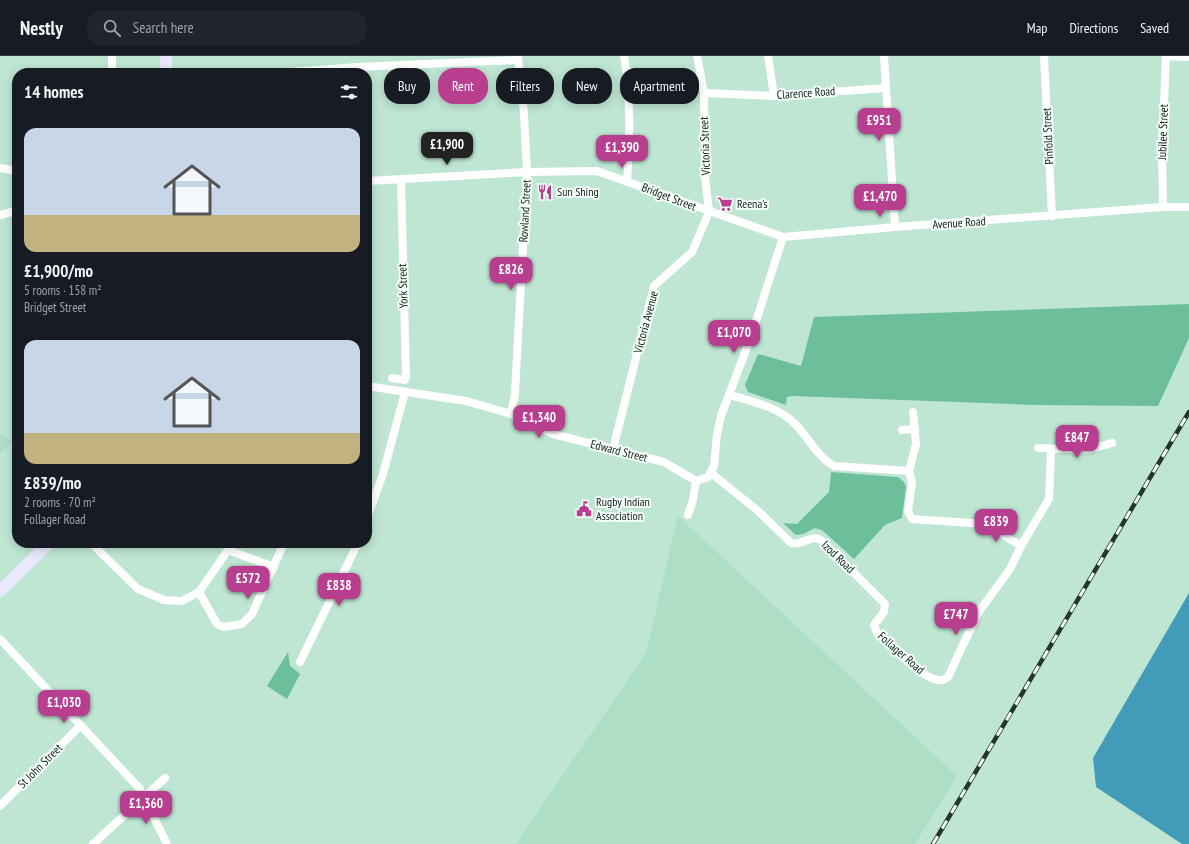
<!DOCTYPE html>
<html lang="en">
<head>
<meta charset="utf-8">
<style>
  body { margin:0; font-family:"PT Sans Narrow",sans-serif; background:#20242c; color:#f1f3f6; height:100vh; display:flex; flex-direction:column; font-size:15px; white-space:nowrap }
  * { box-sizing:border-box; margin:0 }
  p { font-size:13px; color:#9ea1a6 }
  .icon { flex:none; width:22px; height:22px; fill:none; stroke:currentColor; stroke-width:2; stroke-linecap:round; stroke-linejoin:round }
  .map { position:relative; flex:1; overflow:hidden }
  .side { position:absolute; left:12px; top:12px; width:360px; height:480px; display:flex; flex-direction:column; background:#171b24; border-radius:16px; box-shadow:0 2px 10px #0003 }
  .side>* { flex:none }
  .top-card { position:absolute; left:384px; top:12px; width:380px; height:36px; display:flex; gap:8px }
  .price { position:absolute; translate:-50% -34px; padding:0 9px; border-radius:8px; background:#b83e90; color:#fff; font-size:13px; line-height:26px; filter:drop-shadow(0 1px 2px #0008) }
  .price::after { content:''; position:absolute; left:50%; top:24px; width:12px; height:9px; margin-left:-6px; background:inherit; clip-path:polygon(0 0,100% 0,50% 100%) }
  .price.selected { background:#222; color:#fff }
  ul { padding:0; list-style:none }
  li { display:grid; align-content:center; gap:8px; height:212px; padding:0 12px }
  li span { display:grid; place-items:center; height:124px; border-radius:12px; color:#555 }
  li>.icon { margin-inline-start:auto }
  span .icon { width:72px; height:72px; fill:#fffc; stroke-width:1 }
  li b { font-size:17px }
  h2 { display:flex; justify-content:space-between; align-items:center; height:48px; padding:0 12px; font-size:17px }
  .chip { padding:0 14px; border-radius:16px; background:#171b24; box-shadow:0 2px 10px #0003; font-size:14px; line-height:36px }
  .chip.selected { background:#b83e90; color:#fff }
  header { display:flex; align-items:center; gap:24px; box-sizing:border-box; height:56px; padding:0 20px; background:#171b24; border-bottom:1px solid #363941 }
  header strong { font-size:19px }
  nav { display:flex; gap:22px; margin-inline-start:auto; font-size:14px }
  .search { width:280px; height:36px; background:#20242c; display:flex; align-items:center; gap:10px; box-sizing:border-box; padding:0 14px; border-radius:16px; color:#9ea1a6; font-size:15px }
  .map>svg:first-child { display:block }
</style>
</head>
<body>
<header>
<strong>Nestly</strong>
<div class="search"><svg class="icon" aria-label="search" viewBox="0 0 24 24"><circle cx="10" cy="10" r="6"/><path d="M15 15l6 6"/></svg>Search here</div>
<nav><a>Map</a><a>Directions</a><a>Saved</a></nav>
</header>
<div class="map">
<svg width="1189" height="788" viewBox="0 0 1189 788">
  <rect width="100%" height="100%" fill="#bee6d2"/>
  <g fill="#addec6">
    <polygon points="0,378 12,386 0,399"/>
    <polygon points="678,460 957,720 915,788 516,788 646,597"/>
  </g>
  <g fill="#6cbf9a">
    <polygon points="1189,248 1189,282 1158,350 1035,349 793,340 787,341 786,349 748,336 745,329 758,298 801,310 814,261"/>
    <polygon points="831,416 898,421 904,426 906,431 902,462 885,469 854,503 822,474 815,472 803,478 796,479 783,467 797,468 829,436"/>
    <polygon points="288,596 290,610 300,618 287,643 267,630"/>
  </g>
  <polygon fill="#429bb9" points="1189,537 1189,788 1182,788 1096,731 1093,702"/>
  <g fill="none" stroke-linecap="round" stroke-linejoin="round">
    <g stroke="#fff" stroke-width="8">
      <polyline points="112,0 112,17"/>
      <path d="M624,0c7,43 6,82 3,126"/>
      <polyline points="697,0 704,37 705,120 709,156"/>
      <polyline points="768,0 774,40"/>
      <polyline points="884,0 895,171"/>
      <polyline points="1044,0 1052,160"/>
      <polyline points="1166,0 1189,1"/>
      <polyline points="275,17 357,11 518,4"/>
      <polyline points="704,37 774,40 885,32"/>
      <polyline points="0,112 17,115"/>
      <polyline points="367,125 527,116 597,115 783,181 895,171 1163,151 1189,151"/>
      <polyline points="1163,151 1162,94 1166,0"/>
      <polyline points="0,159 12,156 17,152"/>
      <polyline points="392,322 405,324 406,321 401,123"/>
      <polyline points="367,330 466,345 511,358 553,378 664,406 696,425 693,444 688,459"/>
      <path d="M730,339c23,7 46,11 64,28 14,13 23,34 40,43l75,5 7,-27 -3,-32"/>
      <polyline points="511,358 515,337 527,116 524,58 518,0"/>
      <polyline points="902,374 915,373"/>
      <polyline points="1038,392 1088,394 1112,387"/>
      <polyline points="613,393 654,230 692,196 709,156"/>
      <polyline points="909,415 912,427 908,455 912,463 985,468 1021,490 1049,443 1051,393"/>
      <path d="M711,417l46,37 34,33c10,3 20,-9 30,-3l64,64 -1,8 -10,13 3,8c13,11 46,48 63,47 3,0 6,-1 8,-3l30,-64 32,-44 11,-23"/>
      <polyline points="696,425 708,421 714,410 717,378 721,360 752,278 783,181"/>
      <polyline points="367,462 383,418 405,336"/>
      <polyline points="91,487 138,533 164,544 182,545 199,536 228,494 229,487"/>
      <polyline points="228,494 274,511"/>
      <polyline points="199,536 217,568 223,571 242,568 252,558 284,487"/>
      <polyline points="0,583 140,733 167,788"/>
      <polyline points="300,606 358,487"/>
      <polyline points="0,750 80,670"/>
      <polyline points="93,788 165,722"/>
    </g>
    <g stroke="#e8e9fc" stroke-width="12">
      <polyline points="166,0 166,17"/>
      <polyline points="0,535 49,487"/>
    </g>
    <g stroke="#24352d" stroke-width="4.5">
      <polyline id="rail" points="933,788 1189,356"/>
    </g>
    <use href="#rail" stroke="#f6fefa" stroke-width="3" stroke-dasharray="9" stroke-linecap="butt"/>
  </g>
  <defs>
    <g id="restaurant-bare" transform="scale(1.2)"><path d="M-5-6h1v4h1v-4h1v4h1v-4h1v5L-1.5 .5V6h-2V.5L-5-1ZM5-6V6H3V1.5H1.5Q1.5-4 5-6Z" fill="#b83e90" stroke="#f6fefa" stroke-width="2.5" paint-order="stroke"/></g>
    <g id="supermarket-bare" transform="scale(1.2)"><path d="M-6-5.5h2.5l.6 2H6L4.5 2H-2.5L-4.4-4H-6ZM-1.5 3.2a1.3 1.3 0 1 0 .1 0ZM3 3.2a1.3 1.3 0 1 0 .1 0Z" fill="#b83e90" stroke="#f6fefa" stroke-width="2.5" paint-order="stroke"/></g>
    <g id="civic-bare" transform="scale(1.2)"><path d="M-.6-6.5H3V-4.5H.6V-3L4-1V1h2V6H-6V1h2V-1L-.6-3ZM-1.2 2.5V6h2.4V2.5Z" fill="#b83e90" stroke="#f6fefa" stroke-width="2.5" paint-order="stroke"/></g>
  </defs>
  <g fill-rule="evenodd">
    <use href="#restaurant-bare" x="545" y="136"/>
    <use href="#supermarket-bare" x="725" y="148"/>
    <use href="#civic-bare" x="584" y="453"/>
  </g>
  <g text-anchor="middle" stroke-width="4" stroke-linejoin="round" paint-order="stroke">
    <g font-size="12" fill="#112019" stroke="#f6fefa">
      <text transform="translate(806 37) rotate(-4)" y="4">Clarence Road</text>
      <text transform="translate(1163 76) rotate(-88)" y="4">Jubilee Street</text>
      <text transform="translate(1048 80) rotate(-93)" y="4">Pinfold Street</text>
      <text transform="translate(705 90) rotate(-92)" y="4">Victoria Street</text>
      <text transform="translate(669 141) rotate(21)" y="4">Bridget Street</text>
      <text transform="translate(525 155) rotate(-87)" y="4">Rowland Street</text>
      <text transform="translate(959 167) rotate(-4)" y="4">Avenue Road</text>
      <text transform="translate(403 230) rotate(-92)" y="4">York Street</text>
      <text transform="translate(646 266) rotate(-75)" y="4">Victoria Avenue</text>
      <text transform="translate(619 395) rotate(14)" y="4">Edward Street</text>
      <text transform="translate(838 501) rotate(44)" y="4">Izod Road</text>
      <text transform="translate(901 597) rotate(41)" y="4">Follager Road</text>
      <text transform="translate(40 710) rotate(-45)" y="4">St John Street</text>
    </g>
    <g font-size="12" fill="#112019" stroke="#f6fefa" text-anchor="start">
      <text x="557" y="140">Sun Shing</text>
      <text x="737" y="152">Reena's</text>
      <text x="596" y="450">Rugby Indian<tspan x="596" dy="14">Association</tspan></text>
    </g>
  </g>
</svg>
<b class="price" style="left:879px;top:86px">£951</b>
<b class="price selected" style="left:447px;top:110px">£1,900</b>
<b class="price" style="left:622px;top:113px">£1,390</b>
<b class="price" style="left:880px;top:162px">£1,470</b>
<b class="price" style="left:511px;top:235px">£826</b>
<b class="price" style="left:734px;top:298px">£1,070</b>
<b class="price" style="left:539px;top:383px">£1,340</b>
<b class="price" style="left:1077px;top:403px">£847</b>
<b class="price" style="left:996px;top:487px">£839</b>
<b class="price" style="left:248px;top:544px">£572</b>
<b class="price" style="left:339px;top:551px">£838</b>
<b class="price" style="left:956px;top:580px">£747</b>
<b class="price" style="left:64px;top:668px">£1,030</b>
<b class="price" style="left:146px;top:769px">£1,360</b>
<div class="top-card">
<a class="chip">Buy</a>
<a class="chip selected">Rent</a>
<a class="chip">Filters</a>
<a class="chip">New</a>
<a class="chip">Apartment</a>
</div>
<section class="side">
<h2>14 homes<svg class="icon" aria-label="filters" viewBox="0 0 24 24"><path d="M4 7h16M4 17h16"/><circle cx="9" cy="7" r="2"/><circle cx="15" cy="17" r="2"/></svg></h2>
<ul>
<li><span style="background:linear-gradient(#c9d6e8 70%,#c2b280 0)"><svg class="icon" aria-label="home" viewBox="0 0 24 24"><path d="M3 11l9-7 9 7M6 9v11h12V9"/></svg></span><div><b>£1,900/mo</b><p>5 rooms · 158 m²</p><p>Bridget Street</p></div></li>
<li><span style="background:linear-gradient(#c9d6e8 75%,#c2b280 0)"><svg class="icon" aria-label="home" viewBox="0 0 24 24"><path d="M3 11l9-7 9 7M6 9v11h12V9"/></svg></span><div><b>£839/mo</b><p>2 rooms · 70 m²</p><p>Follager Road</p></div></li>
</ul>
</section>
</div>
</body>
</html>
